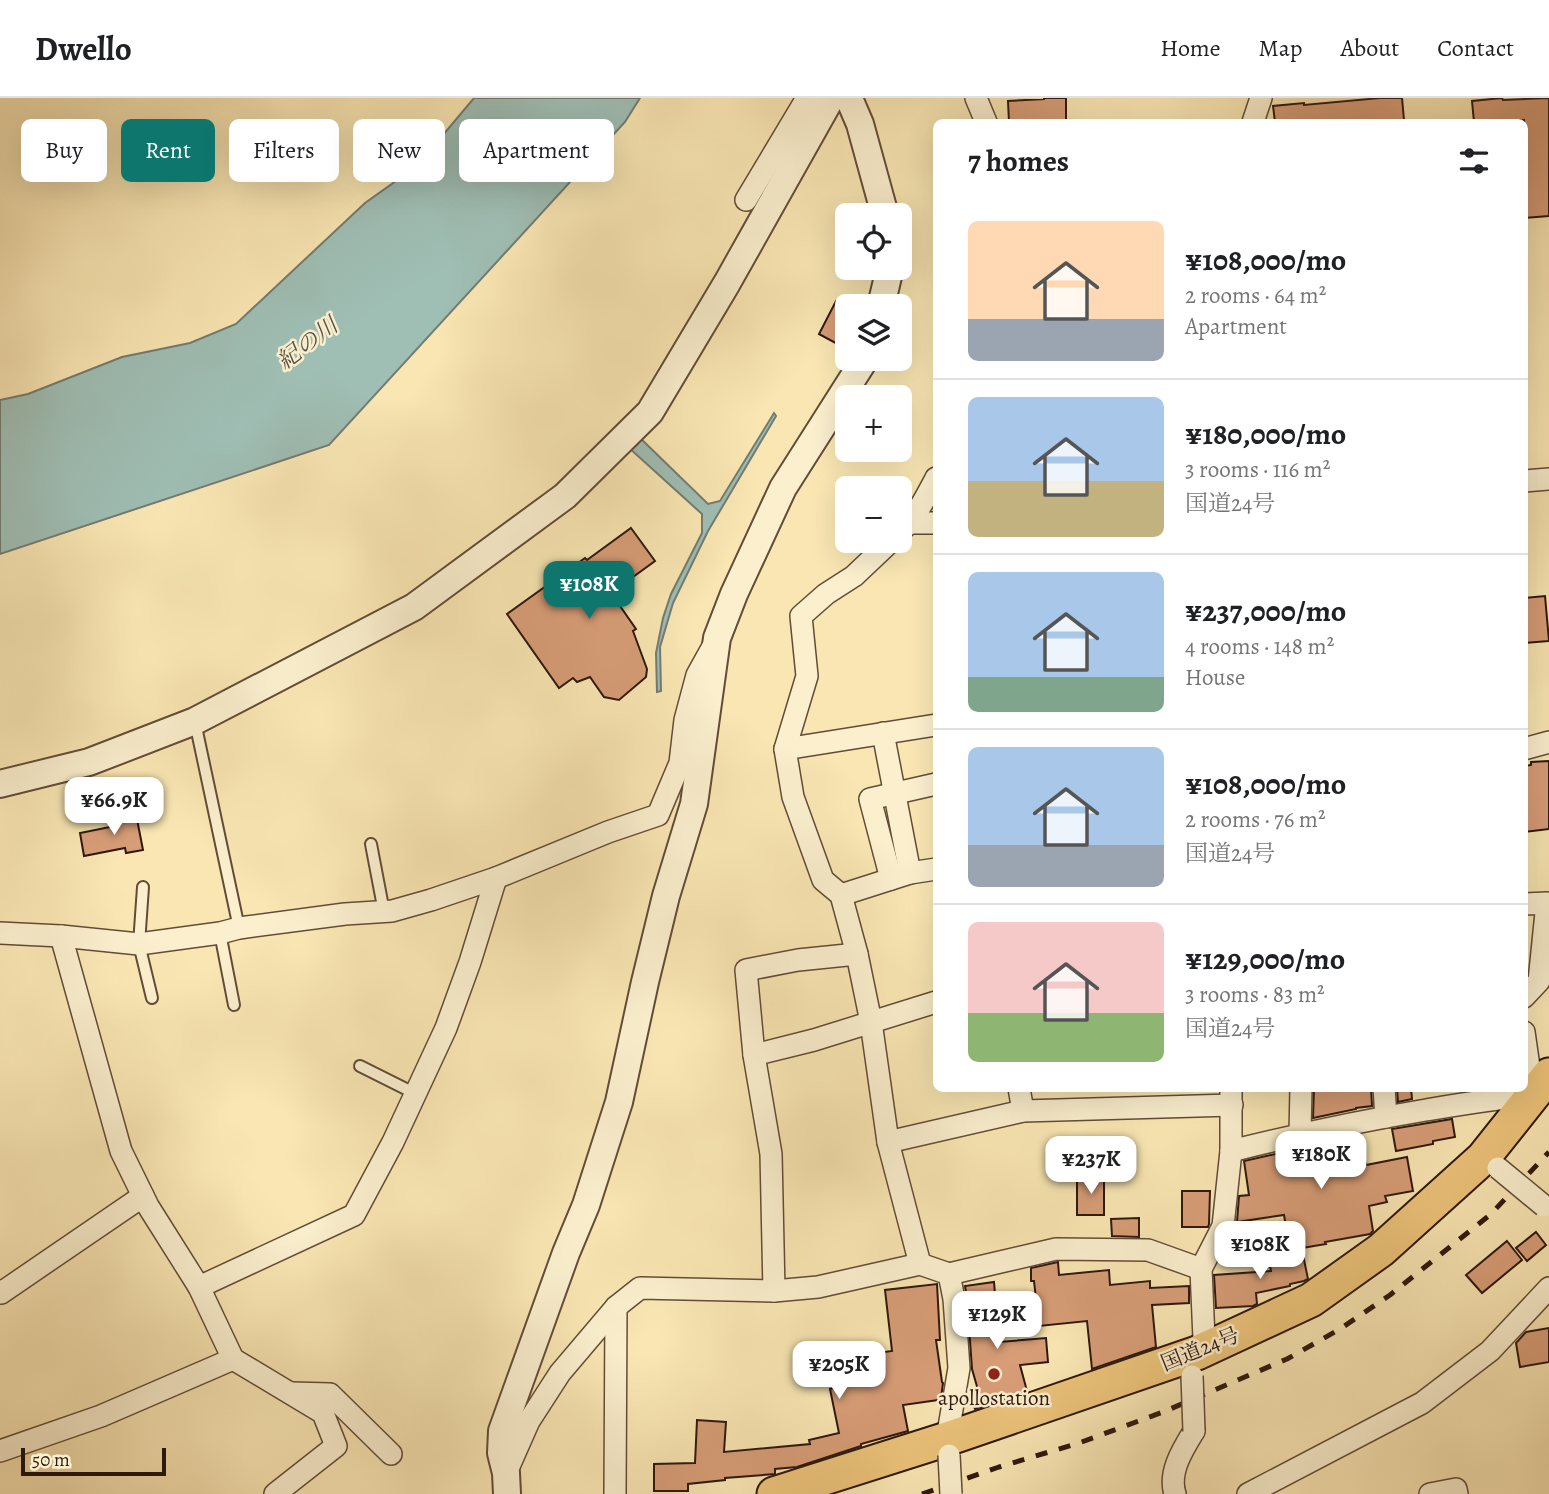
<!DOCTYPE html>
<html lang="en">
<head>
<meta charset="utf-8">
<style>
  body { margin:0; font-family:Alegreya,"Noto Serif JP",serif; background:#f6f6f6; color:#202124; height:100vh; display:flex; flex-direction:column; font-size:26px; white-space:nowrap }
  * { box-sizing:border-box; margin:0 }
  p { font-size:23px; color:#757577 }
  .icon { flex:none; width:38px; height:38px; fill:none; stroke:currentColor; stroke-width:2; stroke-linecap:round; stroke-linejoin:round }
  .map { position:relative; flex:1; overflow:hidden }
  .sheet { position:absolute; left:933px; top:21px; width:595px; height:973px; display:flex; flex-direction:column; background:#fff; border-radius:10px; box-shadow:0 7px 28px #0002 }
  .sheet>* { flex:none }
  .banner { position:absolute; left:21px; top:21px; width:665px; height:63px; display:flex; gap:14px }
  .fabs { position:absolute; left:835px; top:105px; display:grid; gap:14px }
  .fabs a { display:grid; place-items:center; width:77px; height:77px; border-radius:10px; background:#fff; box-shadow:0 7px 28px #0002; font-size:35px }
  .scale { position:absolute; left:21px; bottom:18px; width:145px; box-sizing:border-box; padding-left:7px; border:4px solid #2e180f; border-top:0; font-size:19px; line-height:24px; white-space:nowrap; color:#2e180f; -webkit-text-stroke:5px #fbefce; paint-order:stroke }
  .price { position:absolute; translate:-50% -60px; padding:0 16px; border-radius:14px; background:#fff; color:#222; font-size:23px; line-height:46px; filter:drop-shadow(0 2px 4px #0008) }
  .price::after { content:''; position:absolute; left:50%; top:42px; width:21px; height:16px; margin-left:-10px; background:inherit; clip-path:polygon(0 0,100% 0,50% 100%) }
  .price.on { background:#0f766e; color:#fff }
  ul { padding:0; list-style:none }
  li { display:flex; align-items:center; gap:21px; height:175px; padding:0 35px }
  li+li { border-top:2px solid #e0e0e0 }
  li span { display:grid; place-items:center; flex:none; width:196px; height:140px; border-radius:10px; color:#555 }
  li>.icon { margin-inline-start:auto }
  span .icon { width:84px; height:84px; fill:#fffc; stroke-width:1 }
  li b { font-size:30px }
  h2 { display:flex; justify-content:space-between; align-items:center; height:84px; padding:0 35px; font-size:30px }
  .tag { padding:0 24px; border-radius:10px; background:#fff; box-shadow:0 7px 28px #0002; font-size:24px; line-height:63px }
  .tag.on { background:#0f766e; color:#fff }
  header { display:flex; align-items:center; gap:42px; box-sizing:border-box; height:98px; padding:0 35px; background:#fff; border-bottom:2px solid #e0e0e0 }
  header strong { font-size:33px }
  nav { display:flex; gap:38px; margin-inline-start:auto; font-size:24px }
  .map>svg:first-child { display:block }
</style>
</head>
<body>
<header>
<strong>Dwello</strong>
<nav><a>Home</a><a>Map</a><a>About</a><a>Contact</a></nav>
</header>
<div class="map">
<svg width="1549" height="1396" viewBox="0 0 1549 1396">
  <rect width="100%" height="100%" fill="#f9e6b3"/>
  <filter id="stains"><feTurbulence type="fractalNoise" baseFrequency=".00286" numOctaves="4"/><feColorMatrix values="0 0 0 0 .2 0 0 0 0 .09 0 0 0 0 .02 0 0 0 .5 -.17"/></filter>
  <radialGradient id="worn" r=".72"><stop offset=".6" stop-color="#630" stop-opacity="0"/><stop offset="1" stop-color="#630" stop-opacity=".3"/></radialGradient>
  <g fill="#9fbeb4" stroke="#727c72" stroke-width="2">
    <polygon points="474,0 640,0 625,24 329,347 0,456 0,302 28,296 122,259 190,245 236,226 365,105 417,68"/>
    <polygon points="774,315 776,318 708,433 673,505 660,549 661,593 657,594 656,555 663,520 671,496 702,435 702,416 628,349 638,338 708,406 720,403"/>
  </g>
  <g fill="#d79d77" stroke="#2e180f" stroke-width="2">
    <polygon points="1044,0 1066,0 1066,24 1009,24 1008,3 1044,1"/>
    <polygon points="1380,0 1402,0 1404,22 1376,24 1275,24 1273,8 1304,5 1304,7"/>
    <polygon points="1502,0 1503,2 1549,0 1549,118 1524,120 1524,22 1498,24 1474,24 1472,3"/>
    <polygon points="836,203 847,208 847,238 841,248 819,236"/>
    <polygon points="631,430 655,463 611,495 636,531 633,533 647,571 646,579 619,602 604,599 590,579 577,584 573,580 559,590 507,516 585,460 587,462"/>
    <polygon points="1545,498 1549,543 1524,545 1524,500"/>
    <polygon points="1549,663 1549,731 1524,734 1524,668 1531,667 1531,664"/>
    <polygon points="135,711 143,752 126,755 125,750 84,758 80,735 120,727 118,715"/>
    <polygon points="1314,990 1371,990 1372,1008 1356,1010 1356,1011 1313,1020"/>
    <polygon points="1397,990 1411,990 1412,1001 1398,1004"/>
    <polygon points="1452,1021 1455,1039 1433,1043 1433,1046 1396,1053 1392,1031"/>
    <polygon points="1360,1037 1366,1067 1407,1059 1413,1093 1385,1098 1387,1104 1369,1108 1373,1133 1370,1136 1325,1144 1326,1146 1290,1152 1284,1117 1237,1124 1239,1098 1249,1097 1244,1063"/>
    <rect x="1077" y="1080" width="27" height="37"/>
    <polygon points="1182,1093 1210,1093 1209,1126 1208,1129 1182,1129"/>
    <polygon points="1139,1120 1139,1139 1112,1138 1111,1121"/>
    <polygon points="1536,1134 1546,1147 1527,1163 1516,1150"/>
    <polygon points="1507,1143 1522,1162 1482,1195 1466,1177"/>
    <polygon points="1302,1152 1308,1181 1304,1183 1290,1186 1290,1188 1256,1195 1257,1206 1253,1208 1216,1210 1214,1177 1271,1173 1268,1158"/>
    <polygon points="1058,1164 1059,1177 1109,1172 1110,1187 1150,1183 1150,1190 1189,1188 1189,1205 1152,1207 1156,1249 1092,1271 1087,1223 1039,1228 1034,1183 1031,1183 1031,1170"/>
    <polygon points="994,1184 999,1244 1046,1240 1048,1264 1020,1267 1027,1293 975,1311 970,1294 978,1292 972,1271 967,1200 965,1188"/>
    <polygon points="937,1186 940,1242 936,1242 942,1284 943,1285 941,1300 938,1302 903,1307 908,1333 861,1346 861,1348 797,1369 775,1371 775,1376 725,1380 725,1382 688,1386 688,1393 654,1393 654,1366 695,1365 697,1322 726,1324 724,1354 810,1346 809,1342 839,1335 830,1291 834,1290 830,1262 892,1253 885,1192"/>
    <polygon points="1549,1230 1549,1264 1520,1269 1516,1245 1526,1234"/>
  </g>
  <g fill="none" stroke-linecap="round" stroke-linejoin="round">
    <g stroke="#614c38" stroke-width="14">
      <g id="service">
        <polyline points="195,624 239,830"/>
        <polyline points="371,746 384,814"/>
        <polyline points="143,789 139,846 152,900"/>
        <polyline points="220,835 234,907"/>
        <polyline points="360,968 414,995"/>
      </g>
    </g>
    <g stroke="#614c38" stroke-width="24">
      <g id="minor">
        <polyline points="976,0 986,24"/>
        <polyline points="1253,24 1261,0"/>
        <polyline points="746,102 807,0"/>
        <polyline points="1524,383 1549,381"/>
        <polyline points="909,425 936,425"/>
        <path d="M900,434c16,-15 26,-35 36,-54"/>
        <polyline points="891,443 854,478 826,496 801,518 807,578 785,651 793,699 823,782 841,797 857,856 871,924 888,1044 920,1166"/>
        <polyline points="883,635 910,775"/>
        <polyline points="785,651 936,627"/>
        <polyline points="1524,651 1549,644"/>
        <polyline points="891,781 870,701 936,686"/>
        <polyline points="841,797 910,775 936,771"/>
        <polyline points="1524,806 1547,805 1539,883 1524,899"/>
        <polyline points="0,835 61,838 139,846 220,835 239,830 345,816 392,813 431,802 496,780 608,734 658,717 680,665 685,622 697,577 712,550"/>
        <polyline points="754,957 746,872 798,862 857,856"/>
        <polyline points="1019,990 1023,1013"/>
        <path d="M1231,990v63c64,-16 129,-30 195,-41 36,-6 71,-12 107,-15l-9,-63"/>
        <polyline points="1384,990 1386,1019"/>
        <polyline points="1300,1036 1301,990"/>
        <polyline points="888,1044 1023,1013 1232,1007"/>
        <polyline points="949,1176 1056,1151 1148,1152 1201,1171"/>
        <polyline points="199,1189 354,1117 393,1044 446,930 470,864 496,780"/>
        <polyline points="0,1193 1,1195 143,1098"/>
        <polyline points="774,1193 771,1056 754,957 814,942 936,904"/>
        <polyline points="1196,1259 1204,1241 1201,1171 1223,1128 1231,1053"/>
        <polyline points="233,1261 323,1315 336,1348 275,1396"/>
        <polyline points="291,1295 330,1296 391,1356"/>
        <polyline points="0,1353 101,1318 233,1261 199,1189 148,1108 121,1053 61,838"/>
        <polyline points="506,1375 529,1323 560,1275 616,1209 640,1190 774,1193 818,1189 920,1166 949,1176 954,1201 959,1270 947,1341 948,1348"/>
        <polyline points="615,1396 616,1209"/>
        <path d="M1175,1396c-7,-22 8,-45 19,-63"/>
        <polyline points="1248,1396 1422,1305 1490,1253 1549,1190"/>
        <polyline points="1430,1396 1456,1391 1457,1396"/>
      </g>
    </g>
    <g stroke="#614c38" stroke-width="30">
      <g id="tertiary">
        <polyline points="847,0 851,5 860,26 885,117"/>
        <polyline points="881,208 890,170"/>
        <polyline points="0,686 89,664 195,623 414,509 565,398 650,314 727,185 831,0"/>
        <polyline points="507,1396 506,1375 501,1355 502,1333 566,1155 586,1107 619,1004 645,884 666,798 694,706 717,540 734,496 783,390 865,261"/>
      </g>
    </g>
    <g stroke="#2e180f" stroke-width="37">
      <polyline id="trunk" points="774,1396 947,1341 1197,1255 1311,1202 1381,1152 1483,1060 1549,977"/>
    </g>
    <use href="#service" stroke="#fbefce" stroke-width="10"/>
    <use href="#minor" stroke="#fbefce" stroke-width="21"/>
    <use href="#tertiary" stroke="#fbefce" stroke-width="26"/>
    <use href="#trunk" stroke="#ecc37a" stroke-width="33"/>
    <polyline stroke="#2e180f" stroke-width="5" stroke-dasharray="12 12" stroke-linecap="butt" points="922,1396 999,1369 1079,1345 1163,1314 1287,1261 1340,1231 1390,1197 1491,1116 1549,1054"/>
    <g stroke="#614c38" stroke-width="24" stroke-linecap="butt">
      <g id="minor-bridge">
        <polyline points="1498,1070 1544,1108"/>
        <polyline points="1192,1278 1194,1333"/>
        <polyline points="949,1357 951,1396"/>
      </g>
    </g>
    <use href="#minor-bridge" stroke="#fbefce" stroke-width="21"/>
  </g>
  <circle fill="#8f2418" stroke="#fbefce" stroke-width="2.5" cx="994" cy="1276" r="7"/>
  <g text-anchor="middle" stroke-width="5" stroke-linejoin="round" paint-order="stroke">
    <g font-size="21" fill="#2e180f" stroke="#fbefce">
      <text transform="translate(1200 1251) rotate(-22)" y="7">国道24号</text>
    </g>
    <g font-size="21" fill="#2e180f" stroke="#fbefce">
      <text x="994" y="1307">apollostation</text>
    </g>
    <g font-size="23" font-style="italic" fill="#565249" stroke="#fbefce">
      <text transform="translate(307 245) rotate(-37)" y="8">紀の川</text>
    </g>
  </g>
  <rect width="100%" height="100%" filter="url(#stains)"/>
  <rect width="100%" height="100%" fill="url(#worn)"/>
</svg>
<div class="fabs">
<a><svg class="icon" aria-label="locate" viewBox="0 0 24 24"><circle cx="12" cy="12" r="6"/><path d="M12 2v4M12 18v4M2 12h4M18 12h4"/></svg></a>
<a><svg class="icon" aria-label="layers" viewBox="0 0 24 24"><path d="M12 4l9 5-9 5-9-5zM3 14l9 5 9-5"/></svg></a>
<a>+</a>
<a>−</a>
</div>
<div class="scale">50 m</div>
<b class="price on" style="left:589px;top:523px">¥108K</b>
<b class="price" style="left:114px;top:739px">¥66.9K</b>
<b class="price" style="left:1321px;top:1093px">¥180K</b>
<b class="price" style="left:1091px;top:1098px">¥237K</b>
<b class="price" style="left:1260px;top:1183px">¥108K</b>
<b class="price" style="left:997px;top:1253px">¥129K</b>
<b class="price" style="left:839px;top:1303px">¥205K</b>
<div class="banner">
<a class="tag">Buy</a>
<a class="tag on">Rent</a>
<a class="tag">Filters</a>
<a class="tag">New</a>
<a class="tag">Apartment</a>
</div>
<section class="sheet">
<h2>7 homes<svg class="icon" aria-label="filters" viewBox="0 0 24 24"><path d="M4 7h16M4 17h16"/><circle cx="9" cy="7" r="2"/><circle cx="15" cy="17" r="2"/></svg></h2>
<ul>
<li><span style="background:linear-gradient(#ffd9b3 70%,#9aa5b1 0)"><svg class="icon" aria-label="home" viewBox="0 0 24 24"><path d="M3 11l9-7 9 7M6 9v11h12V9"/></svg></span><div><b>¥108,000/mo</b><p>2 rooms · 64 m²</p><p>Apartment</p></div></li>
<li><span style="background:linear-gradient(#a9c7e8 60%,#c2b280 0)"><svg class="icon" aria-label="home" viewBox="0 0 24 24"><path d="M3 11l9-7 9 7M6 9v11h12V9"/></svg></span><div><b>¥180,000/mo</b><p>3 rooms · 116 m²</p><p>国道24号</p></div></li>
<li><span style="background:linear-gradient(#a9c7e8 75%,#7fa58c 0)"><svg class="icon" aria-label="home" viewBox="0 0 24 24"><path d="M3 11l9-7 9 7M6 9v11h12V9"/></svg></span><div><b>¥237,000/mo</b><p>4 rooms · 148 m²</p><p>House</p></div></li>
<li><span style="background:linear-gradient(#a9c7e8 70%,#9aa5b1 0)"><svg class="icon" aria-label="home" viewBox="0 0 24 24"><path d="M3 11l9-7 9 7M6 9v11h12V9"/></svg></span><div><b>¥108,000/mo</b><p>2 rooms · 76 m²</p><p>国道24号</p></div></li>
<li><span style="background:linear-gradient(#f6c9c9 65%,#8fb573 0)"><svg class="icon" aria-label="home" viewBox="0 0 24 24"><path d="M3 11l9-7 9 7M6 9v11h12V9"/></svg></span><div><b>¥129,000/mo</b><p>3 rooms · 83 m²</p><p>国道24号</p></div></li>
</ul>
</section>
</div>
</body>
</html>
